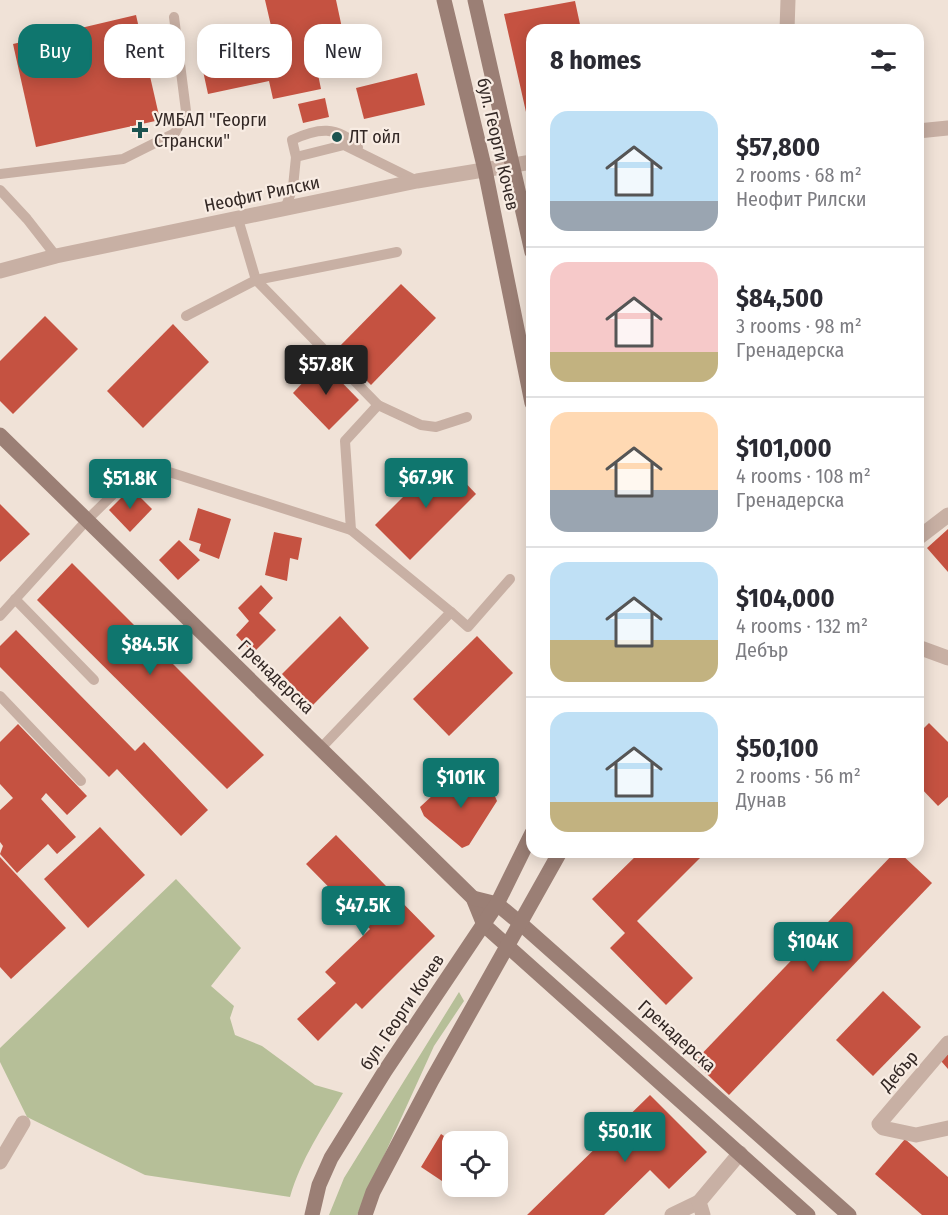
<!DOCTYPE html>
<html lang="en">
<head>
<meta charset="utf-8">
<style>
  body { margin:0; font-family:"Fira Sans Condensed",sans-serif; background:#f2f2f3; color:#2b2b33; height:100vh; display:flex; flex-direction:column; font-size:22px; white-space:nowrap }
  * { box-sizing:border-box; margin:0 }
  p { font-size:20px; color:#7c7c81 }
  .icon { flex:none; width:33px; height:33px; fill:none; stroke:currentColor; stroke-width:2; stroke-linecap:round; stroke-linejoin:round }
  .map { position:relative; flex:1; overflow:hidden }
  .side { position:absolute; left:526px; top:24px; width:398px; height:834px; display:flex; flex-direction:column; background:#fff; border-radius:18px; box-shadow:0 3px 15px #0003 }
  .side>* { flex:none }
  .hud { position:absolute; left:18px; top:24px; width:418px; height:54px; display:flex; gap:12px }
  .fabs { position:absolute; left:442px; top:1131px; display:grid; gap:12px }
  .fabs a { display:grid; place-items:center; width:66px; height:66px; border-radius:12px; background:#fff; box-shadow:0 3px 15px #0003; font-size:30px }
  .price { position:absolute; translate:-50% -51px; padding:0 14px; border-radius:6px; background:#0f766e; color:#fff; font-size:20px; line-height:39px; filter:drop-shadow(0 2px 3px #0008) }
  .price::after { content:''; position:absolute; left:50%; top:36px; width:18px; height:14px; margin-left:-9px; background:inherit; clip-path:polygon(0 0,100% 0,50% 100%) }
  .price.selected { background:#222; color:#fff }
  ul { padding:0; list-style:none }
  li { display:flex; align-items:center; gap:18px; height:150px; padding:0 24px }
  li+li { border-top:2px solid #e1e1e2 }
  li span { display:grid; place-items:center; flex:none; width:168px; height:120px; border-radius:18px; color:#555 }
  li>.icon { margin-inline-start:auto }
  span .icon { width:72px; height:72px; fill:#fffc; stroke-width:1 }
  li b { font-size:26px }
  h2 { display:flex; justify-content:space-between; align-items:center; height:72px; padding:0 24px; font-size:26px }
  .chip { padding:0 21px; border-radius:18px; background:#fff; box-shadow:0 3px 15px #0003; font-size:21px; line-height:54px }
  .chip.selected { background:#0f766e; color:#fff }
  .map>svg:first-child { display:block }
</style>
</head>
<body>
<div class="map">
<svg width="948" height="1215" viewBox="0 0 948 1215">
  <rect width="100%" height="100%" fill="#f0e2d7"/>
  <g fill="#b6bf98">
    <path d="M176,879l65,69 -30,38 23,20 -4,12 5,17 27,11 53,39 28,8c-20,34 -42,66 -53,104l-145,-22 -118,-58 -27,-55v-14z"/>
    <polygon points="459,992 464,1001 434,1046 357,1215 329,1215 344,1178"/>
  </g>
  <g fill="#c55241">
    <polygon points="265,0 336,0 342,28 310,35 321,89 273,99 269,81 208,94 197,43 264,29 268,45 275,43"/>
    <polygon points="575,1 581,29 532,30 532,112 526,112 504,14"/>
    <polygon points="136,15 160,120 36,147 13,44"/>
    <polygon points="417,73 425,105 364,119 356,88"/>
    <polygon points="325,98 329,117 303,123 298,104"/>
    <polygon points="401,284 436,318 371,385 336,350"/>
    <polygon points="45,316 78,349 13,414 0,401 0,361"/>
    <polygon points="173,324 209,362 143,428 107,391"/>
    <polygon points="322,362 359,400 329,430 293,393"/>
    <polygon points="442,458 476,494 410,560 375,525"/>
    <polygon points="131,488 152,509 130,532 109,510"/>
    <polygon points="0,504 30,534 0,562"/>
    <polygon points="198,508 231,519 219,559 199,551 201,544 189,540"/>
    <polygon points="948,529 948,572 927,548"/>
    <polygon points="274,532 302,538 298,560 290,558 287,581 265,575"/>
    <polygon points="179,540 200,560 178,580 159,560"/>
    <polygon points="72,563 264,755 227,789 37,600"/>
    <polygon points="261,585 273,598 259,613 276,630 253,653 236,635 249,621 238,608"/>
    <polygon points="340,616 369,648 312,706 282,674"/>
    <polygon points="16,630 135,751 144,742 208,810 181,836 117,769 109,777 0,667 0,646"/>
    <polygon points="477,636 513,673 449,736 413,699"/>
    <polygon points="929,723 948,742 948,797 938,806 918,785 918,734"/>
    <polygon points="18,724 87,796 67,815 46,793 41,799 76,837 57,854 48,844 17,873 0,854 3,846 0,842 0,810 13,798 0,784 0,742"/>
    <polygon points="478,775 491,787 497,801 469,845 462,848 424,816 420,807 446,783 452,788"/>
    <polygon points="100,827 145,875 88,928 44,879"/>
    <polygon points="336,835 435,936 362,1009 356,1003 318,1041 297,1019 336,983 325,972 370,929 306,864"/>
    <polygon points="640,852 706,852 637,921 693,978 666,1005 610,948 625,933 592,899"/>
    <polygon points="895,852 899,852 932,883 729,1095 694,1062"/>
    <polygon points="0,857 66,928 11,979 0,967"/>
    <polygon points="883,991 921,1027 873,1076 836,1040"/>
    <polygon points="948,1054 948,1069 941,1061"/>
    <polygon points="650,1095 707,1152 669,1189 650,1170 604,1215 527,1215"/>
    <polygon points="441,1134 453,1142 453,1186 460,1186 457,1191 421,1167"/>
    <polygon points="905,1139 948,1177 948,1215 922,1215 875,1174"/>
  </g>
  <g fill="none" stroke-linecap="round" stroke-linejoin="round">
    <g stroke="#c8b0a4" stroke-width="10">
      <path d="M296,157l-4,-17c25,-12 46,-15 66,7"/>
      <polyline points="0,174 123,159 175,133 186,111 174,17"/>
      <polyline points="0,190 27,219 56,256"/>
      <polyline points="285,209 293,187 296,157 344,145 417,181"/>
      <polyline points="238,219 256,280 378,405 421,425 436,427 467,417"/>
      <polyline points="186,316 256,280 397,252"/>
      <polyline points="351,530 451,612"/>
      <polyline points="15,599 94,680"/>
      <polyline points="0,616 87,520 144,464 351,530 345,441 378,405"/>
      <polyline points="0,696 81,781"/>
      <polyline points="321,748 451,612 468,627 510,579"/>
    </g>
    <g stroke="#c8b0a4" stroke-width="15">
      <polyline points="787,30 788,0"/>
      <polyline points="918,131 948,128"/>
      <polyline points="0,271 56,256 417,181 532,162"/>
      <polyline points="918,538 948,515"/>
      <polyline points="918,647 948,658"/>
      <polyline points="948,1043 879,1124 883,1128 916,1135 948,1128"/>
      <polyline points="0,1162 23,1123"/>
      <polyline points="672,1215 699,1202"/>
      <polyline points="703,1215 699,1202 740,1153"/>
    </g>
    <g stroke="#9b7f75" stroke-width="15">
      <polyline points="444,0 485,170 532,403"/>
      <polyline points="475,0 532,252"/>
      <polyline points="0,435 473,898 484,925 808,1215"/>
      <polyline points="473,898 497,904 520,923 849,1215"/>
      <polyline points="312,1215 319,1185 331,1158 385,1071 497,904 532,833"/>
      <polyline points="365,1215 373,1192 432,1080 560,852"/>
    </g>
  </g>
  <g fill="#1c5451" stroke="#f8ece3" stroke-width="2">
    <path d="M137 121h6v6h6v6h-6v6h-6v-6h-6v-6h6z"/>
    <circle cx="337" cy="137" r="6"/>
  </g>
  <g text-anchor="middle" stroke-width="4.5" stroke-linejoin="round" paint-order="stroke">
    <g font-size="18" fill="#332825" stroke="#f8ece3" text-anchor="start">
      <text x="154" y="126">УМБАЛ "Георги<tspan x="154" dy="21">Странски"</tspan></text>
      <text x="349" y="143">ЛТ ойл</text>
    </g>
    <g font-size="18" fill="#332825" stroke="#f8ece3">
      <text transform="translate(498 144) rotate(77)" y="6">бул. Георги Кочев</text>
      <text transform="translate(262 194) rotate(-12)" y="6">Неофит Рилски</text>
      <text transform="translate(276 677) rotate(44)" y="6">Гренадерска</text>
      <text transform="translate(402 1012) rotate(-56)" y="6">бул. Георги Кочев</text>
      <text transform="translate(677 1036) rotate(42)" y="6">Гренадерска</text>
      <text transform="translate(899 1071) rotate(-49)" y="6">Дебър</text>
    </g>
  </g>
</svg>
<div class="fabs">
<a><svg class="icon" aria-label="locate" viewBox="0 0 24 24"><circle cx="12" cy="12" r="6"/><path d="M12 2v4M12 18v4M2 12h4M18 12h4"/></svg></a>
</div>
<b class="price selected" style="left:326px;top:396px">$57.8K</b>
<b class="price" style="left:426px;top:509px">$67.9K</b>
<b class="price" style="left:130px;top:510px">$51.8K</b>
<b class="price" style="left:150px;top:676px">$84.5K</b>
<b class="price" style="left:461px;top:809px">$101K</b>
<b class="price" style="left:363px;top:937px">$47.5K</b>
<b class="price" style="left:813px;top:973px">$104K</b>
<b class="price" style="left:625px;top:1163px">$50.1K</b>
<div class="hud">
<a class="chip selected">Buy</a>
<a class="chip">Rent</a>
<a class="chip">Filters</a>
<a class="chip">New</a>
</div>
<section class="side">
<h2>8 homes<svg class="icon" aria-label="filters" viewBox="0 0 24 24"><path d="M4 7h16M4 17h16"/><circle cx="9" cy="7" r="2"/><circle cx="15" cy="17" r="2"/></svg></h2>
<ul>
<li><span style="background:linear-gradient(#bfe0f5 75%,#9aa5b1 0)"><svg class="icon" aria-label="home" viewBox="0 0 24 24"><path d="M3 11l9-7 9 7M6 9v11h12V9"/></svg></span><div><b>$57,800</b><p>2 rooms · 68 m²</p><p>Неофит Рилски</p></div></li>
<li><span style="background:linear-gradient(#f6c9c9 75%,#c2b280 0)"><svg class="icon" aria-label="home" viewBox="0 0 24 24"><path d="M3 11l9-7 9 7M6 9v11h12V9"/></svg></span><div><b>$84,500</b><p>3 rooms · 98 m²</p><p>Гренадерска</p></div></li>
<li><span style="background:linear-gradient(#ffd9b3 65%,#9aa5b1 0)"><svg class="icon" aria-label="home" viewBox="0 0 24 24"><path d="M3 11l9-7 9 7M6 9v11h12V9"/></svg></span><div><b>$101,000</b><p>4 rooms · 108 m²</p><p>Гренадерска</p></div></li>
<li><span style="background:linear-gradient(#bfe0f5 65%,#c2b280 0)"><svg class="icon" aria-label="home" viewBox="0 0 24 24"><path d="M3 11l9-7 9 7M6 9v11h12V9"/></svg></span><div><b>$104,000</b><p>4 rooms · 132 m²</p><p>Дебър</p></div></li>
<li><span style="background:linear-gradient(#bfe0f5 75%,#c2b280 0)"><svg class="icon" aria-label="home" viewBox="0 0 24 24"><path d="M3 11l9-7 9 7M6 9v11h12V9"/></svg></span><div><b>$50,100</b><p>2 rooms · 56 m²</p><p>Дунав</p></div></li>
</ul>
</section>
</div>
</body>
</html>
